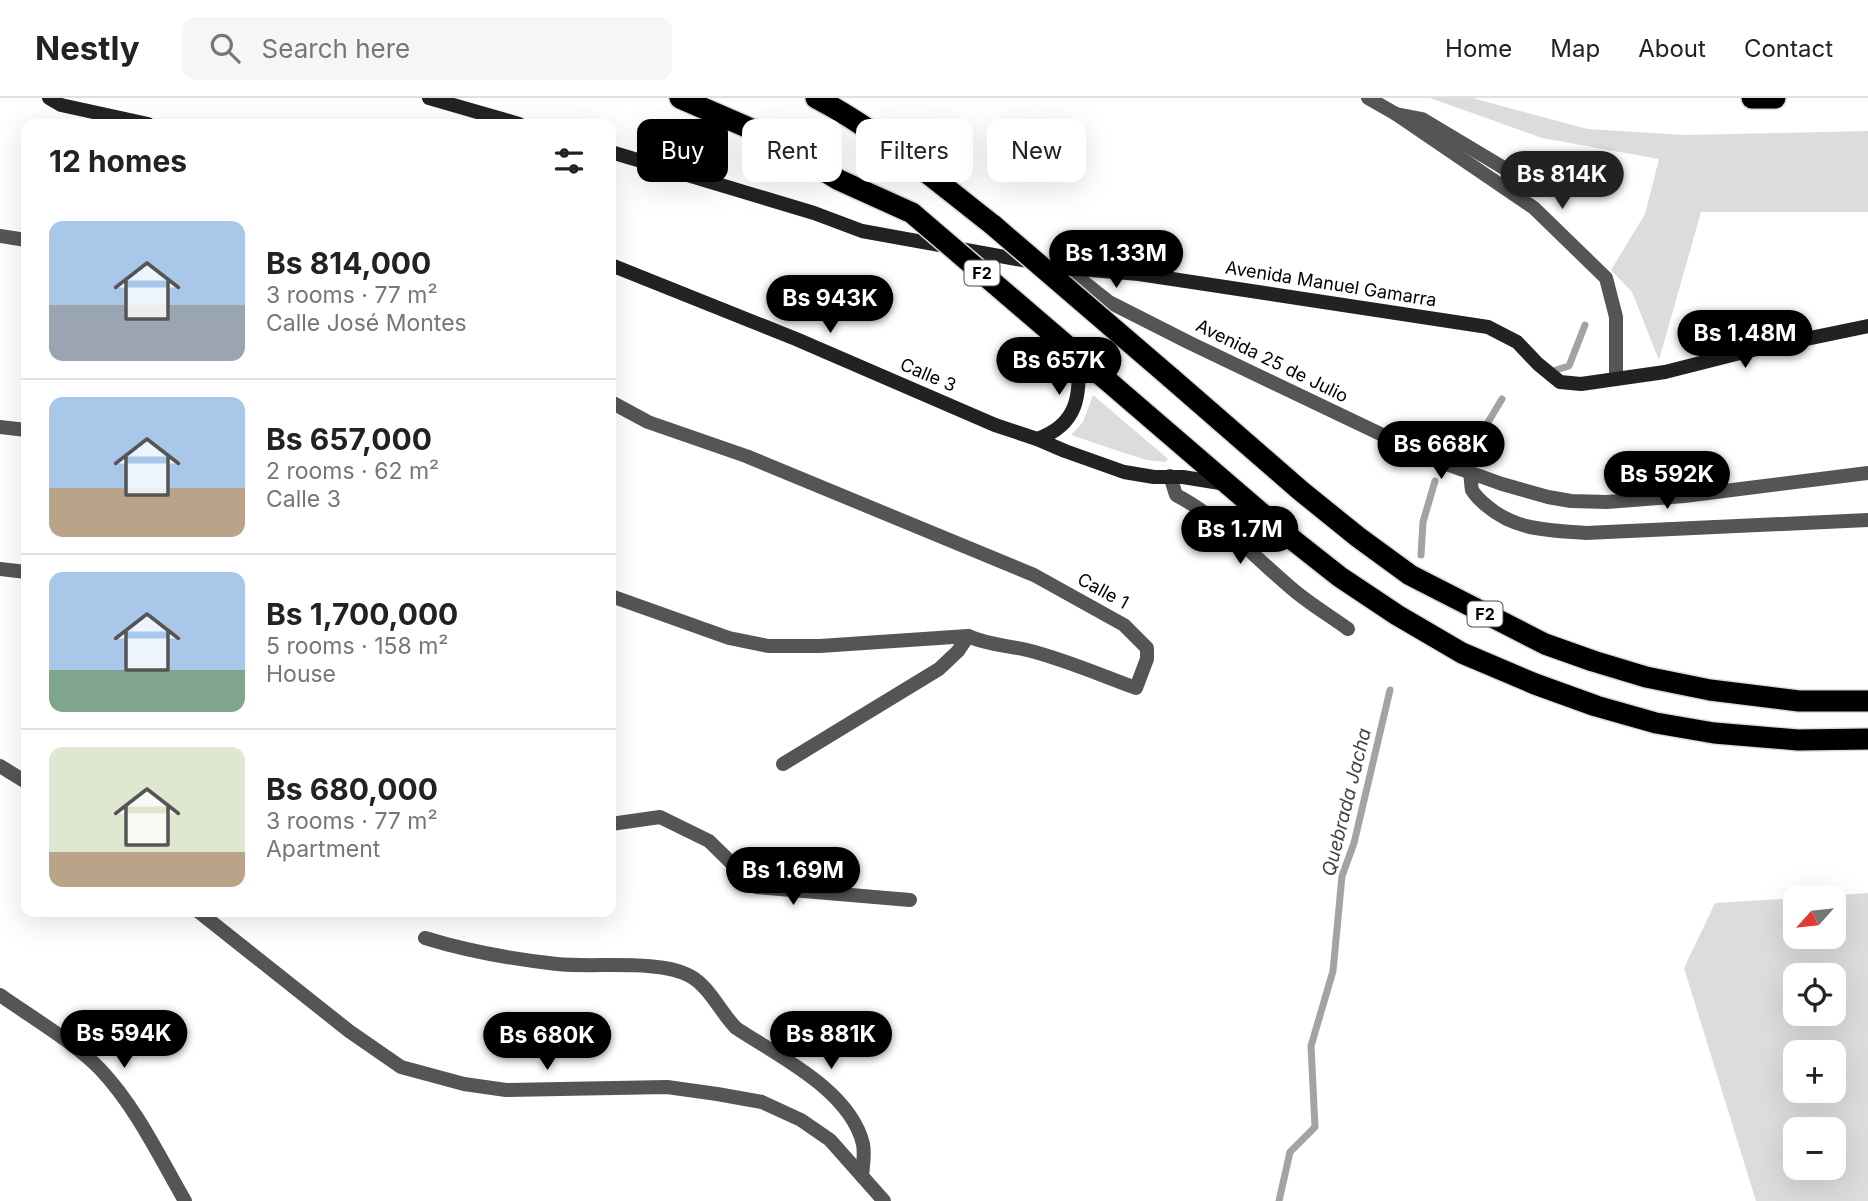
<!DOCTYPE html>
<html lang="en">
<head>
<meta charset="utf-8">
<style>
  body { margin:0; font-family:Inter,sans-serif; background:#f6f6f6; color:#222; height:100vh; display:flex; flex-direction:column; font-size:26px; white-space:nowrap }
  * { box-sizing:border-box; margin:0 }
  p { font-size:23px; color:#767676 }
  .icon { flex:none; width:38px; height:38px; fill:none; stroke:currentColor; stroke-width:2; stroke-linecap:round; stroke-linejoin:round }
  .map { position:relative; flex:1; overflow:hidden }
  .sheet { position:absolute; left:21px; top:21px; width:595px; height:798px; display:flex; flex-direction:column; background:#fff; border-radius:14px; box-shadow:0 7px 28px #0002 }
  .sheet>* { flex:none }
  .top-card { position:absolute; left:637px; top:21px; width:665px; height:63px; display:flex; gap:14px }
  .needle { width:46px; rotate:243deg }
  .tools { position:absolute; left:1783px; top:788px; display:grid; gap:14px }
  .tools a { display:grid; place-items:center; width:63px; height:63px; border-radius:14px; background:#fff; box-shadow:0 7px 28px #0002; font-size:35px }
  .price { position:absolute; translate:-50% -60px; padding:0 16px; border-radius:24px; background:#000; color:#fff; font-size:23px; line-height:46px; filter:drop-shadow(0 2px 4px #0008) }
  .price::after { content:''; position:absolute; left:50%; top:42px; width:21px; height:16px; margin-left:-10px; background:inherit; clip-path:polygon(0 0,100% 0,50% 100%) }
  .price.current { background:#222; color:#fff }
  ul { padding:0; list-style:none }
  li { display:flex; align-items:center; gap:21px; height:175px; padding:0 28px }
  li+li { border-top:2px solid #e0e0e0 }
  li span { display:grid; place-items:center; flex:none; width:196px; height:140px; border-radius:14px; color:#555 }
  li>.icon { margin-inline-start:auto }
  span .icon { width:84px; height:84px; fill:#fffc; stroke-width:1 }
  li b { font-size:30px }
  h2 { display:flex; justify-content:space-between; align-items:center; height:84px; padding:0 28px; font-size:30px }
  .chip { padding:0 24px; border-radius:14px; background:#fff; box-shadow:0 7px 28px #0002; font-size:24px; line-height:63px }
  .chip.current { background:#000; color:#fff }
  header { display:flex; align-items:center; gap:42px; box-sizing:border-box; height:98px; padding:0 35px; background:#fff; border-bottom:2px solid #e0e0e0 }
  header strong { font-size:33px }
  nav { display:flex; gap:38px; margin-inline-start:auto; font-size:24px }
  .search { width:490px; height:63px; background:#f6f6f6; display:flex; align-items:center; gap:18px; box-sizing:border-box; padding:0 24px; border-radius:14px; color:#767676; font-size:26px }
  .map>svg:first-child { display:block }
</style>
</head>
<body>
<header>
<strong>Nestly</strong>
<div class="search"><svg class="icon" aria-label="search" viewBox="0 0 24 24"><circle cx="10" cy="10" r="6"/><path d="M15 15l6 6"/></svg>Search here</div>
<nav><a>Home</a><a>Map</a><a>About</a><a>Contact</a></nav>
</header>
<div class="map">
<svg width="1868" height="1103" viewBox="0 0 1868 1103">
  <rect width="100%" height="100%" fill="#fff"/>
  <g fill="#dcdcdc" fill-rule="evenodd">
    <polygon points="1430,0 1472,0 1588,31 1685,37 1868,33 1868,114 1701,114 1659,262 1632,194 1611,172 1645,116 1659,61 1542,40"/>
    <polygon points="1093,297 1168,361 1165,364 1147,362 1124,355 1071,337 1083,324"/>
    <path d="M1868,795v308h-112l-72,-233 31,-65 80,-5 1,38h38v-38h-37zM1796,877h38v38h-38zM1796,954h38v38h-38zM1796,1031h38v38h-38z"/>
  </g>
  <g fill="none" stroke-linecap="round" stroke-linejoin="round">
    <g stroke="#a3a3a3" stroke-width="7">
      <polyline points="1556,272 1569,268 1585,227"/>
      <polyline points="1473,349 1502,301"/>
      <polyline points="1421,457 1423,424 1435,383"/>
      <polyline points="1279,1103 1290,1054 1315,1029 1311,948 1333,873 1342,778 1354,745 1390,592"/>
    </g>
    <g stroke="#dbdbdb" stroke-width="24">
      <g id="motorway">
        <polyline points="680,0 763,36 839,82 912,115"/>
        <path d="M816,0c64,33 120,83 177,127"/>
        <polyline points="1752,0 1775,0"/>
        <polyline points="1052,235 1288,438 1340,479 1397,517 1462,555 1535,586 1596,608 1656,625 1714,635 1798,642 1868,641"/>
        <polyline points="1170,279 1301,393 1358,439 1410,477 1545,546 1593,563 1646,579 1710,592 1799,603 1868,603"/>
      </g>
    </g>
    <g stroke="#555" stroke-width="14">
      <polyline points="1368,0 1396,16 1422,21 1519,79"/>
      <polyline points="1396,16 1534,110 1606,180 1616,219 1616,280"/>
      <polyline points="0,138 26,142"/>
      <polyline points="1066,170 1109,204 1190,245 1435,362 1502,386 1548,399 1571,403 1607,404 1684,398 1868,375"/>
      <path d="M611,304l37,20 98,34 288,119 90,50 23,23v11l-11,29c-36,-13 -72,-29 -109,-38 -21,-5 -39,-5 -59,-14l-148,10h-52l-39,-8 -118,-42"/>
      <polyline points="0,329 26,332"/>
      <path d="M1470,375c1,5 1,12 2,17 3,5 10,12 15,16 29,25 63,24 99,27l282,-13"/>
      <path d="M1170,378l6,19c44,23 76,60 114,92 18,16 39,28 58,42"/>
      <polyline points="0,471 26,474"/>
      <polyline points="783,666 939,571 958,553 968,538"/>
      <polyline points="611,726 660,719 709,743 756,789 910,802"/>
      <path d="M425,840c42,13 87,21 132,26 36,4 103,-5 133,12 19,10 31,37 46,52 42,28 114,62 127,116 2,11 0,21 -1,32"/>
      <path d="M0,897c31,22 74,47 100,74 36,38 59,87 85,132"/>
    </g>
    <g stroke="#555" stroke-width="14">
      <polyline points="0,668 26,684"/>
      <polyline points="199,814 349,933 401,969 464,986 506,992 667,989 717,996 762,1004 801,1022 830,1042 884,1103"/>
    </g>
    <g stroke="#222" stroke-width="14">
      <polyline points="49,0 61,7 148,26"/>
      <polyline points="429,0 519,26"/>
      <polyline points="611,54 814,115 862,133 1066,170 1139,176 1488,229 1517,244 1538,266 1560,284 1581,286 1665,274 1748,253 1868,228"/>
      <polyline points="611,167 796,241 995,327 1037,341 1065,353 1124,374 1154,379 1183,379 1226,386"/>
      <path d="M1037,341c41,-14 44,-44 41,-83"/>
    </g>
    <use href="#motorway" stroke="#000" stroke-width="21"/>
    <g stroke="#dbdbdb" stroke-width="24" stroke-linecap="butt">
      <g id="motorway-bridge">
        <polyline points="912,115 1052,235"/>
        <polyline points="993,127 1170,279"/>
      </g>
    </g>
    <use href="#motorway-bridge" stroke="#000" stroke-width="21"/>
  </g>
  <g text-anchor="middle" stroke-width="6" stroke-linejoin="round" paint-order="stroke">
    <g fill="#fff" stroke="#4c4c4c" stroke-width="2">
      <rect x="964.5" y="162.5" width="35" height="25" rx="5"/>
      <rect x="1467.5" y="503.5" width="35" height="25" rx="5"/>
    </g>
    <g font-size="16" font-weight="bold" fill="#000">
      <text x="982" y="181">F2</text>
      <text x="1485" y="522">F2</text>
    </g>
    <g font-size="18" fill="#000" stroke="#fff">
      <text transform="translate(1331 186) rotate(9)" y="6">Avenida Manuel Gamarra</text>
      <text transform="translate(1272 263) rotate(26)" y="6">Avenida 25 de Julio</text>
      <text transform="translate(928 277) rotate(23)" y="6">Calle 3</text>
      <text transform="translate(1103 493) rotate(29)" y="6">Calle 1</text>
    </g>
    <g font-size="19" font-style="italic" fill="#444" stroke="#fff">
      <text transform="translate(1346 704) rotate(-76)" y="7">Quebrada Jacha</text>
    </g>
  </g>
</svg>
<div class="tools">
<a><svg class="needle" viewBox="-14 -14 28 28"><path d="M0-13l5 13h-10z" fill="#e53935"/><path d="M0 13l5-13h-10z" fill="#767676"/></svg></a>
<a><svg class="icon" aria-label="locate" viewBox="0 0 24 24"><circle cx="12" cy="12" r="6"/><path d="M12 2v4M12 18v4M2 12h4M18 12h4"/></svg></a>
<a>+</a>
<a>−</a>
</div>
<b class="price current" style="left:1562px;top:113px">Bs 814K</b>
<b class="price" style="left:1116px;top:192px">Bs 1.33M</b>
<b class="price" style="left:830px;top:237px">Bs 943K</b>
<b class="price" style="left:1745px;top:272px">Bs 1.48M</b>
<b class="price" style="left:1059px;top:299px">Bs 657K</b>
<b class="price" style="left:1441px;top:383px">Bs 668K</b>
<b class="price" style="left:1667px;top:413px">Bs 592K</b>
<b class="price" style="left:1240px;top:468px">Bs 1.7M</b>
<b class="price" style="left:793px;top:809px">Bs 1.69M</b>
<b class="price" style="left:124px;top:972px">Bs 594K</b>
<b class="price" style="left:831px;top:973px">Bs 881K</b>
<b class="price" style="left:547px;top:974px">Bs 680K</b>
<div class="top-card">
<a class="chip current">Buy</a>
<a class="chip">Rent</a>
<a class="chip">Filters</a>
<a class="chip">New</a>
</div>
<section class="sheet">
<h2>12 homes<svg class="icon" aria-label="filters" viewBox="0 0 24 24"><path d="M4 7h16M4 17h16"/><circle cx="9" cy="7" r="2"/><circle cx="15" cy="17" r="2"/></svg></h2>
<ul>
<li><span style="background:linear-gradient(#a9c7e8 60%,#9aa5b1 0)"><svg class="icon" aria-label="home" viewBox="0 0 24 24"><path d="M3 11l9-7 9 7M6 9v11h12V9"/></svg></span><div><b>Bs 814,000</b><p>3 rooms · 77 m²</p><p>Calle José Montes</p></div></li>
<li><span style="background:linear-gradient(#a9c7e8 65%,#b9a48a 0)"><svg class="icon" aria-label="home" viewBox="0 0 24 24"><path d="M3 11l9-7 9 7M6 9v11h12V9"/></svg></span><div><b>Bs 657,000</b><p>2 rooms · 62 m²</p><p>Calle 3</p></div></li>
<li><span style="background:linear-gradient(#a9c7e8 70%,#7fa58c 0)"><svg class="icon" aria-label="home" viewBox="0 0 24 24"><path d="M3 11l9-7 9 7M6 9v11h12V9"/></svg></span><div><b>Bs 1,700,000</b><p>5 rooms · 158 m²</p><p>House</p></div></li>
<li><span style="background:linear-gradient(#dfe7d0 75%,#b9a48a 0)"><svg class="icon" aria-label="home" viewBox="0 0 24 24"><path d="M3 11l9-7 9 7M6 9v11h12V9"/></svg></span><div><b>Bs 680,000</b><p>3 rooms · 77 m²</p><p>Apartment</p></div></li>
</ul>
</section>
</div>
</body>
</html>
